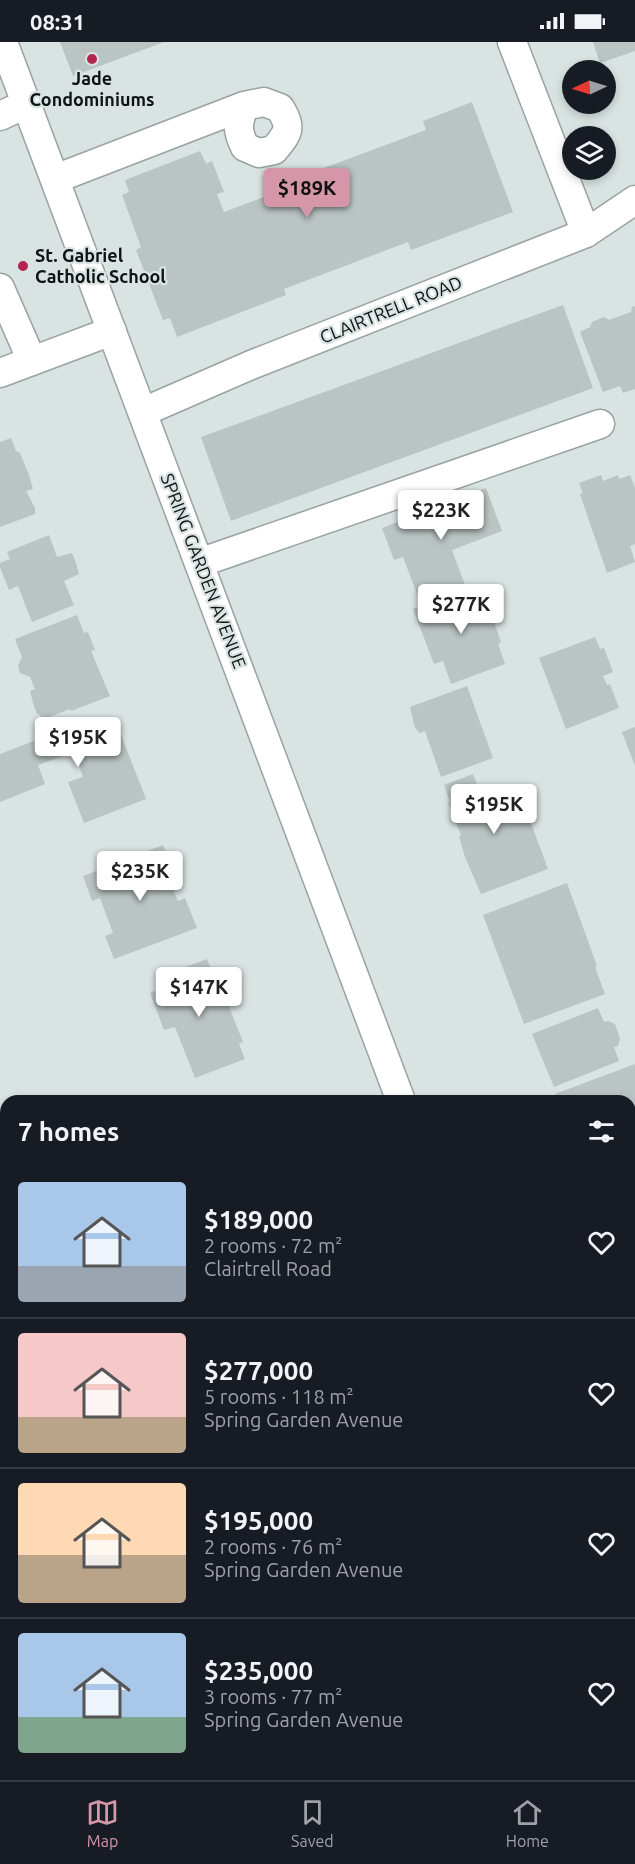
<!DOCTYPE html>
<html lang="en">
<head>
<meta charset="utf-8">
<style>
  body { margin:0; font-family:Ubuntu,sans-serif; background:#20242c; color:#f1f3f6; height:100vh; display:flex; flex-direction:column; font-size:22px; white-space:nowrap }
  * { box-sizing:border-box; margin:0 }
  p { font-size:20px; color:#9ea1a6 }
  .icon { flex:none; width:33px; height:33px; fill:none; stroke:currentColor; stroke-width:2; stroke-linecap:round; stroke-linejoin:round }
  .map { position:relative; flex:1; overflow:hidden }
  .sheet { position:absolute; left:0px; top:1053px; width:636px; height:686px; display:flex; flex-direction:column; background:#171b24; border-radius:18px 18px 0 0; box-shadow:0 3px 9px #0003 }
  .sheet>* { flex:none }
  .needle { width:39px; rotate:266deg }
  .buttons { position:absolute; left:562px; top:18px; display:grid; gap:12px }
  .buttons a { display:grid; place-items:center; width:54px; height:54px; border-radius:50%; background:#171b24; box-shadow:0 3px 9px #0003; font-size:30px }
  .price { position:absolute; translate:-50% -51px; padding:0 14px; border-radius:6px; background:#fff; color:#222; font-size:20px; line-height:39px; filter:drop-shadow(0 2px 3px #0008) }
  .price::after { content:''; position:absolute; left:50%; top:36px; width:18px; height:14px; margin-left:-9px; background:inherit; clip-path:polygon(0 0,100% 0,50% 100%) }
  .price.selected { background:#d696aa; color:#111 }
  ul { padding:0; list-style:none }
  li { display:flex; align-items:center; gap:18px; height:150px; padding:0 18px }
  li+li { border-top:2px solid #363941 }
  li span { display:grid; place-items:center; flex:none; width:168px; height:120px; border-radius:6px; color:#555 }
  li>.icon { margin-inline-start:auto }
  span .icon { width:72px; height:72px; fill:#fffc; stroke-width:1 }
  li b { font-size:26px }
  h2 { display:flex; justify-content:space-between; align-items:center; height:72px; padding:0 18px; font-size:26px }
  .status { display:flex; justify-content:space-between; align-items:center; height:42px; padding:0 30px; background:#171b24; direction:ltr }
  .status svg { height:16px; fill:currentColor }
  .dock { display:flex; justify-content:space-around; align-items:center; height:84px; border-top:2px solid #363941; background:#171b24; font-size:16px; color:#9ea1a6 }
  .dock a { display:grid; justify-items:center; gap:3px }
  .dock .selected { color:#d696aa }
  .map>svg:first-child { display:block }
</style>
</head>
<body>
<div class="status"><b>08:31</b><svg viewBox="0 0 49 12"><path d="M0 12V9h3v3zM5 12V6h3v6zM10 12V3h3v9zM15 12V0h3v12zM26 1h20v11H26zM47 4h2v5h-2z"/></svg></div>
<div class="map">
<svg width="635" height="1738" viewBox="0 0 635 1738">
  <rect width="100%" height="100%" fill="#d8e3e2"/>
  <g fill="#b9c4c3">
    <polygon points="60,0 164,0 73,34"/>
    <polygon points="593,0 635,0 635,9 600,21"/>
    <polygon points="472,60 513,170 411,208 408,200 284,247 286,253 177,295 170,276 163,278 136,208 141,205 122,153 129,150 125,138 200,109 206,122 212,119 224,150 217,152 224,170 272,152 270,146 426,88 423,79"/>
    <polygon points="563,263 593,346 231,479 201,395"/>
    <polygon points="635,264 635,347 623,351 620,344 603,350 580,290 590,285 592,280 604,275 609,278 631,270 632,265"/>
    <polygon points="11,396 16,409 20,411 29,433 33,447 26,449 35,466 35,472 0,485 0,400"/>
    <polygon points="601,433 603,439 618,433 619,437 630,433 635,446 635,502 630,504 635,520 607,531 580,452 583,451 579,441"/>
    <polygon points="486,446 502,489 452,508 465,543 420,560 403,515 394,518 382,486"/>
    <polygon points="49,493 57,515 72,511 76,521 79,532 64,539 74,563 32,580 18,544 9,548 0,525 0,521 10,517 7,510"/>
    <polygon points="467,547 473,562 486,557 501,600 498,602 505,622 451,642 443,619 434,622 413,567"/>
    <polygon points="77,573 84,591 88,590 95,608 91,609 110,654 71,669 70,667 42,678 40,673 37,672 33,661 30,649 35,647 30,635 20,631 18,624 22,615 15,597"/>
    <polygon points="595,595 600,607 604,606 613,630 603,634 607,643 610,642 619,666 566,687 539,616"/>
    <polygon points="467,644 493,716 441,735 425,689 420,691 415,686 410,665"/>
    <polygon points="114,675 146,757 84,781 68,740 83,735 74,710 38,723 45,742 0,760 0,712 85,679 87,686"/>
    <polygon points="635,685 635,724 622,690"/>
    <polygon points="473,732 481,753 508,743 514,760 522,757 548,827 481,852 465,815 459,794 461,793 448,760 450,760 444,743"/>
    <polygon points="163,803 173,829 166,831 178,859 185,856 197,886 114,917 105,894 113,891 100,856 92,859 83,834"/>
    <polygon points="567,841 597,924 595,925 605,952 524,982 483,873"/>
    <polygon points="207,917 219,948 222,947 243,1000 239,1002 245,1017 195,1036 175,985 164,988 150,951 160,947 156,936"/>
    <polygon points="598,966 604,980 608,979 615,982 620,997 618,1004 614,1005 619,1019 554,1045 532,992"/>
    <polygon points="635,1022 635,1086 630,1088 630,1059 558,1059 555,1052"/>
    <polygon points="635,1094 635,1156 630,1158 630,1096"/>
    <polygon points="635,1163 635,1224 630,1225 630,1165"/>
    <polygon points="6,1477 6,1557 0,1559 0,1479"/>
    <polygon points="65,1732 160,1732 160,1733 146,1738 67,1738"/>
    <polygon points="331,1732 371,1732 371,1733 358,1738 333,1738"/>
    <polygon points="503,1732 528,1732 528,1733 514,1738 506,1738"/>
    <polygon points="538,1732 566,1732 566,1733 553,1738 540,1738"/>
  </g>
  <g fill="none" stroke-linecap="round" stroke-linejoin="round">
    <g stroke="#98a3a2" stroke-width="31">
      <g id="minor">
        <polyline points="3,0 401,1059"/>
        <polyline points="512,0 586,191"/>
        <polyline points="0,74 26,62"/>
        <path d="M55,137l189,-73 20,-4 16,6c12,20 9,24 -6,42l-15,3 -14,-6c-9,-18 -7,-23 -1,-41"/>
        <polyline points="0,246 32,319"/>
        <polyline points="0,331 112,289"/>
        <polyline points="143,370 251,323 586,191 635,158"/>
        <polyline points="199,521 600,382"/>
        <polyline points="630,1664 635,1677"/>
        <polyline points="231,1732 233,1738"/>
      </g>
    </g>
    <use href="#minor" stroke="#fff" stroke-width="28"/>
  </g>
  <g fill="#b5244e" stroke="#d8e3e2" stroke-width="2">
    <circle cx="92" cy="17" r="6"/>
    <circle cx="23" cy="224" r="6"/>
  </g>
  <g text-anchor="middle" stroke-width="4.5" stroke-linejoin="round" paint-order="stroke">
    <g font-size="18" font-weight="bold" fill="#0e1212" stroke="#d8e3e2">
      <text x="92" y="43">Jade<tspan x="92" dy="21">Condominiums</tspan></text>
      <text x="35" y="220" text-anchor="start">St. Gabriel<tspan x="35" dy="21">Catholic School</tspan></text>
    </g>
    <g font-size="18" fill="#0e1212" stroke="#d8e3e2">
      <text transform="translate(391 268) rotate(-22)" y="6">CLAIRTRELL ROAD</text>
      <text transform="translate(203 529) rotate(69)" y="6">SPRING GARDEN AVENUE</text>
    </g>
  </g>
</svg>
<div class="buttons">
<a><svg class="needle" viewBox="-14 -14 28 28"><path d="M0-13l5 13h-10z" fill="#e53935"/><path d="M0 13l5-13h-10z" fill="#9ea1a6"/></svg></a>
<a><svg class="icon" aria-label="layers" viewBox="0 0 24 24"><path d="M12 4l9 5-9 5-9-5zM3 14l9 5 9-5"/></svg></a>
</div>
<b class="price selected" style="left:307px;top:177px">$189K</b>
<b class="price" style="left:441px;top:499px">$223K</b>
<b class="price" style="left:461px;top:593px">$277K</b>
<b class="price" style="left:78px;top:726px">$195K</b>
<b class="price" style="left:494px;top:793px">$195K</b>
<b class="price" style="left:140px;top:860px">$235K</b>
<b class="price" style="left:199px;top:976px">$147K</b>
<section class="sheet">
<h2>7 homes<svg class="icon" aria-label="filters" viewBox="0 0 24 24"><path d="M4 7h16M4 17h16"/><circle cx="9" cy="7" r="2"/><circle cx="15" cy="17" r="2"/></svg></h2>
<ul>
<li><span style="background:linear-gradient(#a9c7e8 70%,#9aa5b1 0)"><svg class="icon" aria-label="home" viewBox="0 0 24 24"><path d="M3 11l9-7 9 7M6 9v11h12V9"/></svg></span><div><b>$189,000</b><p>2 rooms · 72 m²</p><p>Clairtrell Road</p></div><svg class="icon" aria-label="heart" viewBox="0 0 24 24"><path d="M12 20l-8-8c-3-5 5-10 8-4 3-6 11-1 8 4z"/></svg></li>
<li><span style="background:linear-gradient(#f6c9c9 70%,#b9a48a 0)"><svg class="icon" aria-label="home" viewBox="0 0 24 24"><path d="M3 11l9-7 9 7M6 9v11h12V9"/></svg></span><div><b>$277,000</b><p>5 rooms · 118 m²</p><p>Spring Garden Avenue</p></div><svg class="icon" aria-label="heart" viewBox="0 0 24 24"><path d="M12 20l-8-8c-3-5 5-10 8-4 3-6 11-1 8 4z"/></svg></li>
<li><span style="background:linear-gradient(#ffd9b3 60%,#b9a48a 0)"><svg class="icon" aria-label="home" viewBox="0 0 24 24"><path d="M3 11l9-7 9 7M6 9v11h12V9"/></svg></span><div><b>$195,000</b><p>2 rooms · 76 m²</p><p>Spring Garden Avenue</p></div><svg class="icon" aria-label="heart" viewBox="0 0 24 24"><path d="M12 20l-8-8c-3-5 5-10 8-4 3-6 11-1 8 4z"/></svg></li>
<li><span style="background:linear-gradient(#a9c7e8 70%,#7fa58c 0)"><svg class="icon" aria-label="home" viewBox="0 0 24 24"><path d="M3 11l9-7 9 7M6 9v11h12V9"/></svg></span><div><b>$235,000</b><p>3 rooms · 77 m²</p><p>Spring Garden Avenue</p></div><svg class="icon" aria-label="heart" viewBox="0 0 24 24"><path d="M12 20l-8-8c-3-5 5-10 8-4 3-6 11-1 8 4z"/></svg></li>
</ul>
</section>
</div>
<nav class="dock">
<a class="selected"><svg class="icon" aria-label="map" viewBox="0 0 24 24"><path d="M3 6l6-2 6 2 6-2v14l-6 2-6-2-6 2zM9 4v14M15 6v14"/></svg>Map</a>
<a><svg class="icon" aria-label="saved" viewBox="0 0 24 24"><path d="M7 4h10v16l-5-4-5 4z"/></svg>Saved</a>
<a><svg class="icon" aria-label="home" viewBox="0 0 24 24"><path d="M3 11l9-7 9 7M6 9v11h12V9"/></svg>Home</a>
</nav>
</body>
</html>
